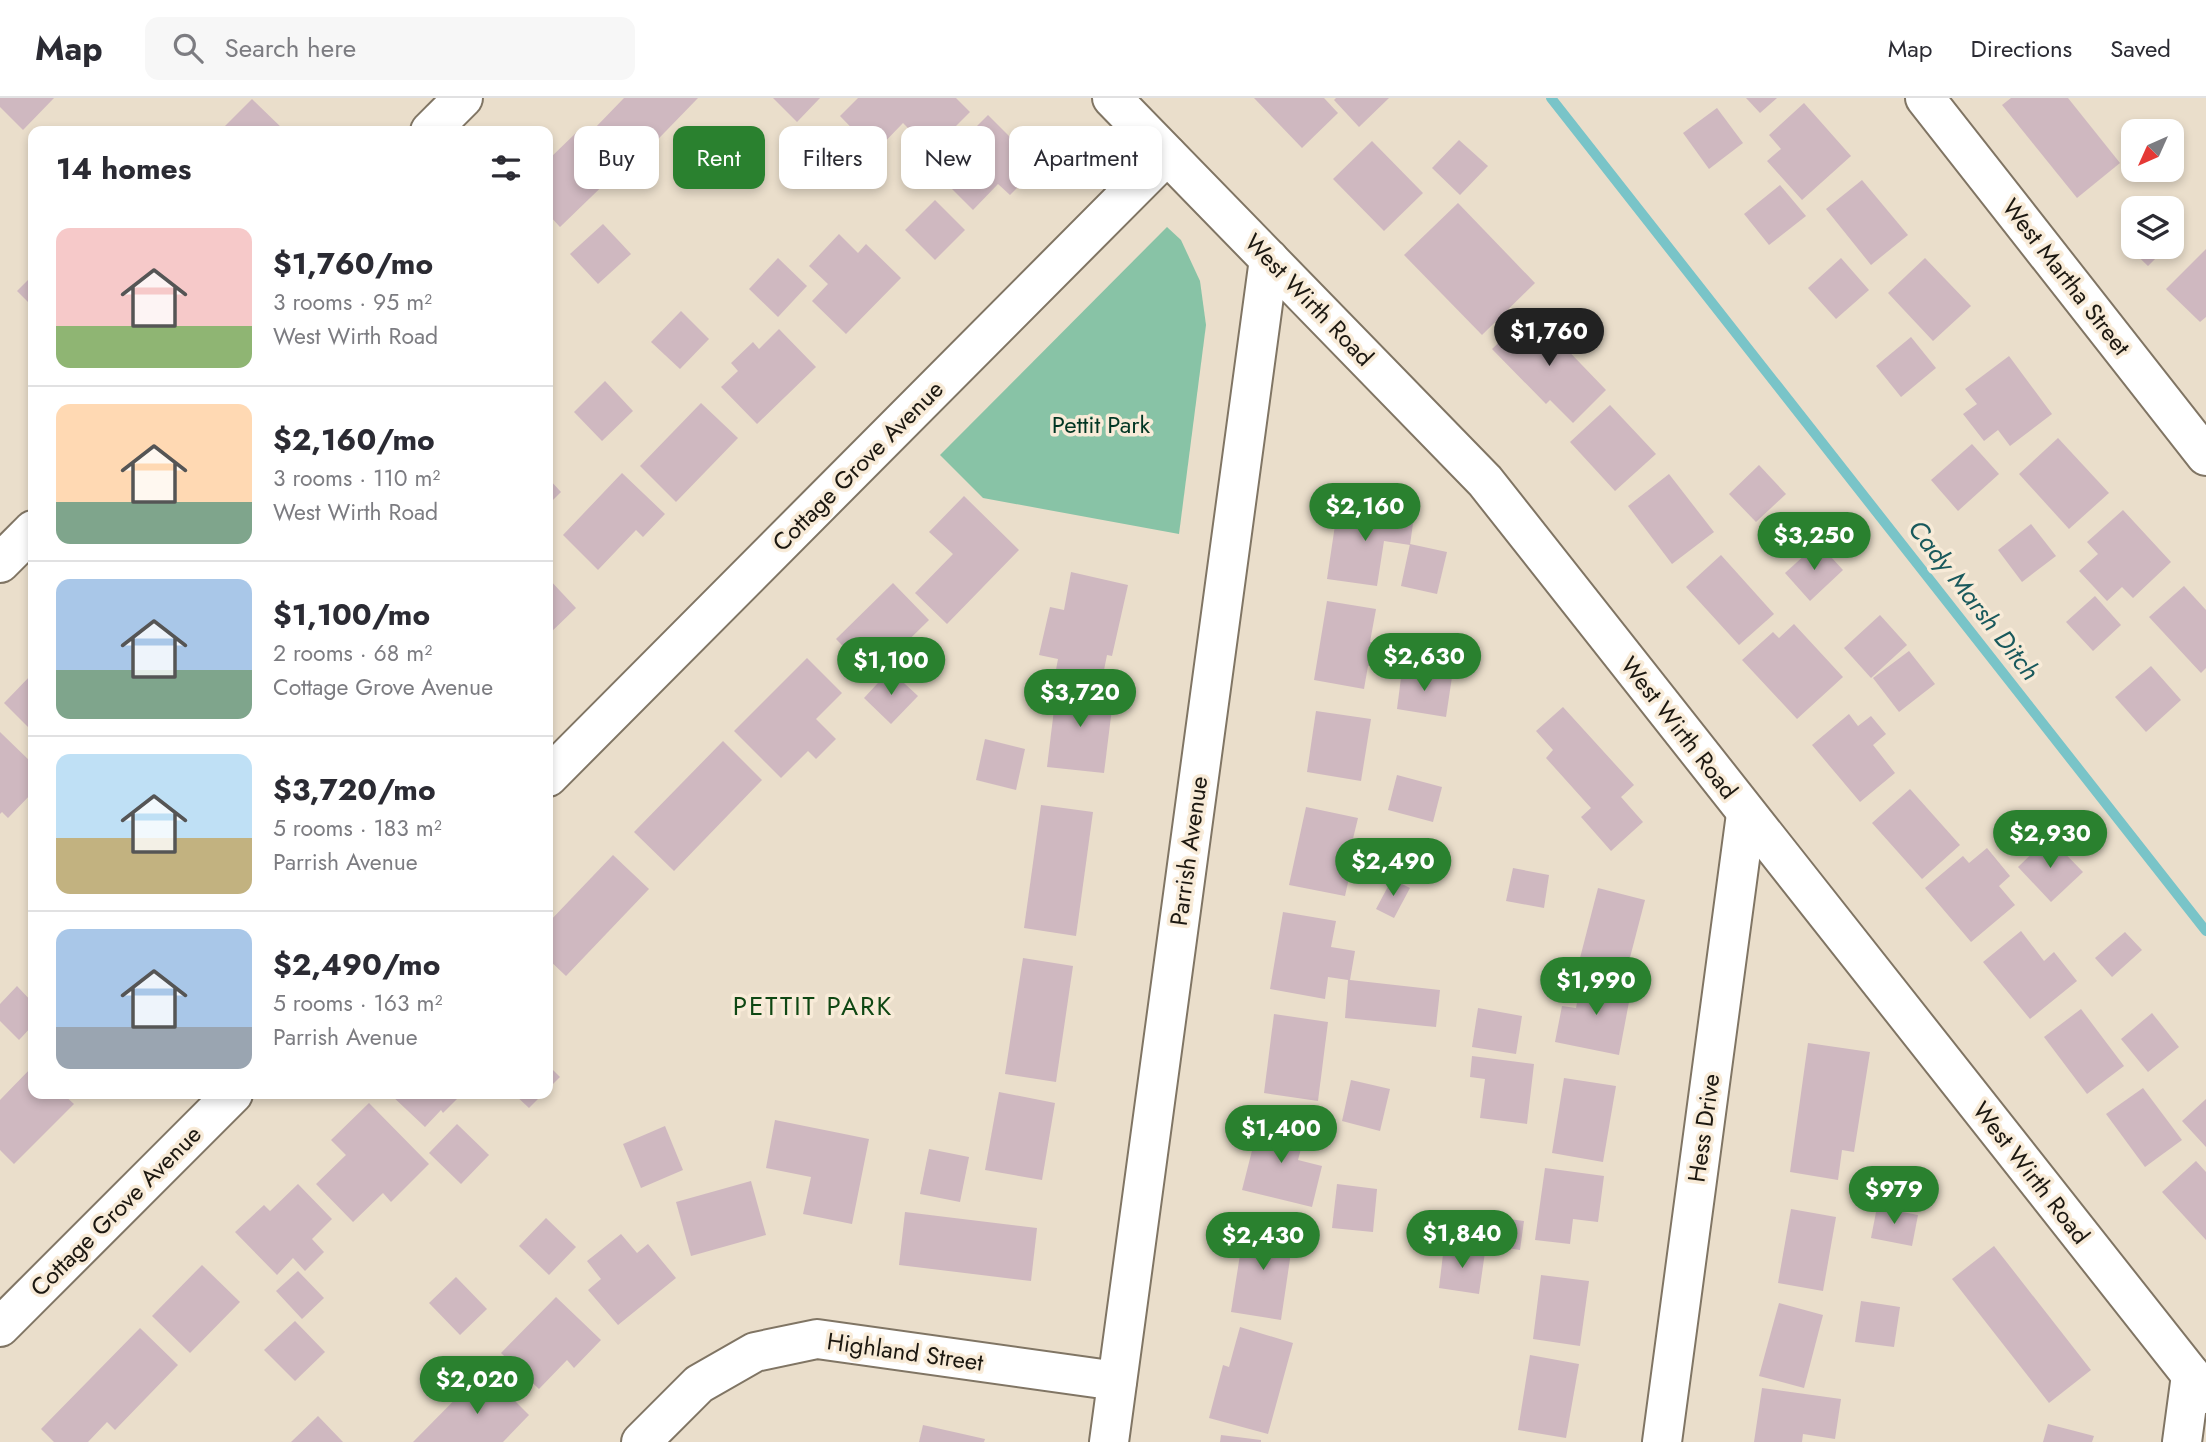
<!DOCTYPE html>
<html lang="en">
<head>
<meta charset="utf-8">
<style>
  body { margin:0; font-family:Jost,sans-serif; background:#f7f7f7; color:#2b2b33; height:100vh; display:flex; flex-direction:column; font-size:26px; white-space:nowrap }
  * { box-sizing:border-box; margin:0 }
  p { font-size:23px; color:#7c7c81 }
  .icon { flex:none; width:38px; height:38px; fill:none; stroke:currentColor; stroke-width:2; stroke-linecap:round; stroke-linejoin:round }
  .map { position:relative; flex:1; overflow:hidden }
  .side { position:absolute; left:28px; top:28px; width:525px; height:973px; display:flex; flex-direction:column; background:#fff; border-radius:14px; box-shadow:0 4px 10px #0003 }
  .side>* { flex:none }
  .guide { position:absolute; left:574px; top:28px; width:665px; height:63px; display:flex; gap:14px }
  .needle { width:46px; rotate:225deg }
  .controls { position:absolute; left:2121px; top:21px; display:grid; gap:14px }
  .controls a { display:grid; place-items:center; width:63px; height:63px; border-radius:14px; background:#fff; box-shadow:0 4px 10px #0003; font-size:35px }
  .price { position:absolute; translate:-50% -60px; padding:0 16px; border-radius:24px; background:#2a812f; color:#fff; font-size:23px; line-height:46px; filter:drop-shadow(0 2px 4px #0008) }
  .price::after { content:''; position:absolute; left:50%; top:42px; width:21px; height:16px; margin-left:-10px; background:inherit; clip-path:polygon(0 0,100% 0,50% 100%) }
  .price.selected { background:#222; color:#fff }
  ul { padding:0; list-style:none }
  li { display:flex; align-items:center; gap:21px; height:175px; padding:0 28px }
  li+li { border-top:2px solid #e1e1e2 }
  li span { display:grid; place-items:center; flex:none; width:196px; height:140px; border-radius:14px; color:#555 }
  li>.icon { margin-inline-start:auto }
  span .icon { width:84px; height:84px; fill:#fffc; stroke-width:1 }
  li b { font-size:30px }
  h2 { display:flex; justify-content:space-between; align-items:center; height:84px; padding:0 28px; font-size:30px }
  .pill { padding:0 24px; border-radius:14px; background:#fff; box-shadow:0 4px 10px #0003; font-size:24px; line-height:63px }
  .pill.selected { background:#2a812f; color:#fff }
  header { display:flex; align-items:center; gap:42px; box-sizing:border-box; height:98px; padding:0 35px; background:#fff; border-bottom:2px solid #e1e1e2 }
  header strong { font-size:33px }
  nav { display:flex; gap:38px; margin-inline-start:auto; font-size:24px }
  .search { width:490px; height:63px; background:#f7f7f7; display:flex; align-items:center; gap:18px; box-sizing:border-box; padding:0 24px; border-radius:14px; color:#7c7c81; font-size:26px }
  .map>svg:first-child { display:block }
</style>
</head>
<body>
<header>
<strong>Map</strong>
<div class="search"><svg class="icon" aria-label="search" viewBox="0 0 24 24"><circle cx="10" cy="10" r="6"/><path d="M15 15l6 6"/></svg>Search here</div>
<nav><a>Map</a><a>Directions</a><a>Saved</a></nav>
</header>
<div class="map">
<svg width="2206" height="1344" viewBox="0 0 2206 1344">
  <rect width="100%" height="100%" fill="#eadecb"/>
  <polygon fill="#88c3a6" points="1167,129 1181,142 1200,183 1206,227 1179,436 983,400 940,357"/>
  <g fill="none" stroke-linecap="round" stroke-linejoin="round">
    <polyline stroke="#79c4c8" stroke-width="10" points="1551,0 2206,833"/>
  </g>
  <g fill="#cfb8c0">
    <polygon points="0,0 54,0 23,32 0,9"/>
    <polygon points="624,0 698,0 632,68 594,31"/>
    <polygon points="773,0 820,0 797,24"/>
    <polygon points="858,0 956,0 970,14 939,45 924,29 915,37 903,25 875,54 840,18"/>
    <polygon points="1254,0 1324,0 1338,15 1302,50"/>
    <polygon points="1336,0 1389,0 1359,29 1334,2"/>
    <polygon points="1746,0 1777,0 1760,15"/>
    <polygon points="2011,0 2068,0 2120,65 2077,100 2002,7"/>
    <polygon points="252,1 285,33 220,33"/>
    <polygon points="1804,5 1851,58 1802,102 1767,63 1781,51 1769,37"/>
    <polygon points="1717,10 1743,45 1709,71 1683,35"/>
    <polygon points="988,17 1039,68 1010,97 998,86 973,112 933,72"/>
    <polygon points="581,30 620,71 560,129 548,116 548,62"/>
    <polygon points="1459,42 1488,68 1460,97 1432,70"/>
    <polygon points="1372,43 1423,95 1384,133 1333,81"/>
    <polygon points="1862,82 1908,137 1871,167 1826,111"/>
    <polygon points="1780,87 1806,118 1769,147 1744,116"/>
    <polygon points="935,102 965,132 935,162 905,132"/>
    <polygon points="1458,105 1535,185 1482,237 1404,157"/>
    <polygon points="603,126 631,156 598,186 570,156"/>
    <polygon points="2133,130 2133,149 2167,149 2148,168 2121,142"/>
    <polygon points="2172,130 2179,137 2172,144"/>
    <polygon points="839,136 858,155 866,146 901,180 846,236 812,203 828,186 809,168"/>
    <polygon points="2206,151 2206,219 2200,224 2166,191"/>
    <polygon points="778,160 807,188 778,219 749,191"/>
    <polygon points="1841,160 1869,192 1836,221 1808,190"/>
    <polygon points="1925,160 1971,208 1933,243 1888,195"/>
    <polygon points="33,177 33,209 17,193"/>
    <polygon points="681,213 709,241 680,271 651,244"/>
    <polygon points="1531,214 1606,292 1573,325 1550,302 1546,306 1492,251"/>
    <polygon points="779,231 816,269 757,326 721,289 738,273 731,265 753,244 759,251"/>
    <polygon points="1911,239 1936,270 1901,299 1876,268"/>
    <polygon points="2009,258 2052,316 2010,348 1998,332 1984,343 1963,316 1977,306 1965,291"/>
    <polygon points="605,283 633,313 602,343 574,314"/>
    <polygon points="701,305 738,340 676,404 640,368"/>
    <polygon points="1610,307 1656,356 1615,393 1570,344"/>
    <polygon points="2058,340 2109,395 2069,431 2019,376"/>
    <polygon points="1972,346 1999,376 1958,413 1931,382"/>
    <polygon points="1759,367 1786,396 1756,424 1729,396"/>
    <polygon points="622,375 665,416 643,439 636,432 598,472 563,437"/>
    <polygon points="1669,376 1714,434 1672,466 1628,408"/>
    <polygon points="548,380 561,394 548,407"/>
    <polygon points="964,398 1019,452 947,526 915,495 953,456 929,434"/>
    <polygon points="1338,407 1414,418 1410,447 1384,443 1377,488 1327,481"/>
    <polygon points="2123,412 2171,464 2133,500 2122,489 2107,503 2079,473 2098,456 2087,444"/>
    <polygon points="2031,426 2056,458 2022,484 1998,452"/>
    <polygon points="1818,445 1843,472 1810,503 1785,475"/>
    <polygon points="1410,446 1447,454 1437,496 1401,488"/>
    <polygon points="1721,457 1774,516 1739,547 1686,489"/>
    <polygon points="1071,474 1128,487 1112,558 1107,557 1101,587 1055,577 1058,561 1039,557 1050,509 1064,512"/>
    <polygon points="548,480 576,510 548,537"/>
    <polygon points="893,485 929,522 872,578 836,541"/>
    <polygon points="2184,488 2206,512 2206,570 2201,575 2149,519"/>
    <polygon points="2095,498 2121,527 2093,553 2066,524"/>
    <polygon points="1327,503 1376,511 1370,544 1393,548 1389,571 1368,568 1364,591 1314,582"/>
    <polygon points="1880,517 1907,547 1871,580 1844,550"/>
    <polygon points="1794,526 1843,579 1797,621 1742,562 1773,534 1779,540"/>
    <polygon points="1909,553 1935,586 1899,614 1873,580"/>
    <polygon points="807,560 842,595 816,621 836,641 816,661 808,653 781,680 734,633"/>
    <polygon points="2151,568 2181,602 2146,634 2115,599"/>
    <polygon points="890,572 918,598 891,626 864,600"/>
    <polygon points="1402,572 1452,579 1446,619 1397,611"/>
    <polygon points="33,575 33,634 4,605"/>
    <polygon points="1057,587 1114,594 1104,675 1047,669"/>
    <polygon points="1563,609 1634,687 1621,699 1643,724 1611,753 1581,719 1591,710 1546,660 1553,652 1536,633"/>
    <polygon points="1316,613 1371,621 1361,683 1307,674"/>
    <polygon points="1849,616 1858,628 1871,618 1886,636 1873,647 1895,675 1860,704 1812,647"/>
    <polygon points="0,634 33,666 33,694 8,720 2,714 0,716"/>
    <polygon points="985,641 1025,651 1016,692 976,682"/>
    <polygon points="723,643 762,682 674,773 634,734"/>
    <polygon points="1397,677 1442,689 1433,724 1388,712"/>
    <polygon points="1910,691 1960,747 1922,781 1872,725"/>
    <polygon points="1041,707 1093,714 1076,838 1024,830"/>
    <polygon points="1306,709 1358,720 1351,749 1369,752 1363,782 1349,780 1345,798 1289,787"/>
    <polygon points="2049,739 2083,774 2051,804 2018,769"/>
    <polygon points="1987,750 2010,778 1999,788 2015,807 1971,844 1925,790 1963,758 1969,765"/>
    <polygon points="613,757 649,791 566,878 548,861 548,825"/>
    <polygon points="1513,770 1549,777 1544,810 1506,803"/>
    <polygon points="1392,781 1410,790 1394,820 1376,811"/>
    <polygon points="1598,790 1645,802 1627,871 1580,860"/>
    <polygon points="1283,814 1336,823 1331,849 1355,853 1350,882 1440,892 1436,929 1345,920 1348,882 1328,879 1325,901 1270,891"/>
    <polygon points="2021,833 2044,863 2054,854 2077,883 2030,921 1983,864"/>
    <polygon points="2125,834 2142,852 2112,879 2095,860"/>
    <polygon points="1023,860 1073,868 1056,984 1005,976"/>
    <polygon points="1582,878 1632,888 1619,957 1555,944 1562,908 1576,910"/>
    <polygon points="17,888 33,905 33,927 19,942 0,923 0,906"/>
    <polygon points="1478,910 1522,918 1516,956 1472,949"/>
    <polygon points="2081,911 2124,968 2087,996 2044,939"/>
    <polygon points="2152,915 2179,949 2148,974 2121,941"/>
    <polygon points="1274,916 1328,924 1318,1003 1264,995"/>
    <polygon points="1808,945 1870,954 1854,1054 1842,1052 1838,1082 1790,1074"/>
    <polygon points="1472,958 1534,966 1527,1026 1480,1020 1485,981 1470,979"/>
    <polygon points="548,967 560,979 548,991"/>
    <polygon points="33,968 33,996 63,996 74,1006 14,1066 0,1052 0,1002"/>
    <polygon points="1564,980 1616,988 1603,1064 1552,1055"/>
    <polygon points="1351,982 1390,991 1380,1033 1342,1023"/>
    <polygon points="2143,990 2182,1042 2145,1069 2106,1016"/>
    <polygon points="999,994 1055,1005 1042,1082 985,1072"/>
    <polygon points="390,996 462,996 443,1015 441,1012 425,1029"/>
    <polygon points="514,996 543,996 529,1010"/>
    <polygon points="2206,1001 2206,1049 2182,1023"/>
    <polygon points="369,1005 429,1066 391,1104 383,1095 353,1124 316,1086 346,1057 331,1042"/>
    <polygon points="1260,1021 1306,1032 1298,1062 1322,1068 1312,1109 1242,1092"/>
    <polygon points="775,1022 869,1041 852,1126 803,1116 811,1079 766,1070"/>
    <polygon points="457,1026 489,1057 461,1086 429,1055"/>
    <polygon points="665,1028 683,1072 641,1090 623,1046"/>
    <polygon points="929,1051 969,1059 960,1104 920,1096"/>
    <polygon points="2196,1063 2206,1074 2206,1142 2162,1094"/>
    <polygon points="1545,1070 1604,1078 1598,1124 1573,1121 1570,1146 1535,1142"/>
    <polygon points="751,1083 766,1137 691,1158 676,1104"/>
    <polygon points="298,1086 332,1121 312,1141 324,1154 305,1173 293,1160 277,1177 235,1134 264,1107 270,1113"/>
    <polygon points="1337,1086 1377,1091 1373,1134 1332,1130"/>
    <polygon points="1877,1109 1918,1117 1912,1148 1871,1140"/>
    <polygon points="1791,1111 1836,1119 1823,1193 1778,1185"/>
    <polygon points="905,1114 1037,1130 1031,1183 899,1167"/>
    <polygon points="1486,1118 1524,1123 1520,1152 1482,1146"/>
    <polygon points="546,1120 576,1149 549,1177 519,1148"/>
    <polygon points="1245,1125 1294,1134 1281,1222 1231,1214"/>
    <polygon points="621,1136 637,1155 648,1146 676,1180 618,1227 588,1192 601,1181 587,1163"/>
    <polygon points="1444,1148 1485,1154 1479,1196 1439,1190"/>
    <polygon points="1994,1148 2091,1272 2049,1305 1952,1181"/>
    <polygon points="202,1167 240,1204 190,1255 152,1218"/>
    <polygon points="298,1173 324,1200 302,1221 276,1193"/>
    <polygon points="1541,1177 1589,1183 1580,1248 1533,1241"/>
    <polygon points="456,1179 487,1211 460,1237 429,1205"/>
    <polygon points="556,1199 601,1242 574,1270 567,1262 539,1291 501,1255"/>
    <polygon points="1861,1203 1900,1209 1894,1249 1855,1244"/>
    <polygon points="1779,1205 1823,1217 1804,1290 1759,1278"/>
    <polygon points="295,1223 325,1254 295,1283 264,1252"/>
    <polygon points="1240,1229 1293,1245 1268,1336 1209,1320 1223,1267 1229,1269"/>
    <polygon points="140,1230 178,1267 115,1332 107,1324 88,1344 54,1344 41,1331"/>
    <polygon points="1530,1257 1579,1266 1566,1340 1518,1332"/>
    <polygon points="484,1272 529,1317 503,1344 413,1344"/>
    <polygon points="1762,1290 1841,1301 1835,1341 1803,1336 1802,1344 1754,1344"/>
    <polygon points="318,1318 343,1344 291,1344"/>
    <polygon points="2048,1326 2094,1338 2092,1344 2043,1344"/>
    <polygon points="923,1327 985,1341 984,1344 919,1344"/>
    <polygon points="1221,1337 1261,1342 1261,1344 1220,1344"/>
  </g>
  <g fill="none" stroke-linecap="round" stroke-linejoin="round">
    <g stroke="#807564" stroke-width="42">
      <g id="street">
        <polyline points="1112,0 1485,383 2206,1296"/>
        <polyline points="1925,0 2206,358"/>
        <polyline points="430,33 463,0"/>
        <polyline points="0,465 33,432"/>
        <polyline points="548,679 1167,57"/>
        <polyline points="0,1229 233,996"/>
        <polyline points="641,1344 699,1286 755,1254 817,1241 1117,1283"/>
        <polyline points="1109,1344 1269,161"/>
        <polyline points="1662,1344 1746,716"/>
        <polyline points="2182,1344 2191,1277"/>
      </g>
    </g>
    <use href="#street" stroke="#fff" stroke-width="38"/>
  </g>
  <g text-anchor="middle" stroke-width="7" stroke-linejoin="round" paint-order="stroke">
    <g font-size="24" fill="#1c1811" stroke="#f8ebd8">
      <text transform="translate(2066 179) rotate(52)" y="8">West Martha Street</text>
      <text transform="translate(1309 202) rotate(46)" y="8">West Wirth Road</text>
      <text transform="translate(858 368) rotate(-45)" y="8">Cottage Grove Avenue</text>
      <text transform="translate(1679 630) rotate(52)" y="8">West Wirth Road</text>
      <text transform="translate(1189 753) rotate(-82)" y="8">Parrish Avenue</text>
      <text transform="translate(1704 1030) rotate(-82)" y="8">Hess Drive</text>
      <text transform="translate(2031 1075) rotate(52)" y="8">West Wirth Road</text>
      <text transform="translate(116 1113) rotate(-45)" y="8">Cottage Grove Avenue</text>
      <text transform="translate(905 1254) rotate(8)" y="8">Highland Street</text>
    </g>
    <g font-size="24" fill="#013623" stroke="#f8ebd8">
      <text x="1101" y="335">Pettit Park</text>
    </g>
    <g font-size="26" font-style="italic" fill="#19595c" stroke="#f8ebd8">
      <text transform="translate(1974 502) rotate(52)" y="9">Cady Marsh Ditch</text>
    </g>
    <g font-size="26" letter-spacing="2" fill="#0e4713" stroke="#f8ebd8">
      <text x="813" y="917">PETTIT PARK</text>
    </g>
  </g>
</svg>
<div class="controls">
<a><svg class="needle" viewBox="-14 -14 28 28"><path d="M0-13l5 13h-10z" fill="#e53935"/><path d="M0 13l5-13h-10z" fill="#7c7c81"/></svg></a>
<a><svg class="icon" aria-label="layers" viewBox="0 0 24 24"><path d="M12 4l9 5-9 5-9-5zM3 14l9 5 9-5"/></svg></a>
</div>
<b class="price selected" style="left:1549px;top:270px">$1,760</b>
<b class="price" style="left:1365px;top:445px">$2,160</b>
<b class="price" style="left:1814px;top:474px">$3,250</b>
<b class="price" style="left:1424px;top:595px">$2,630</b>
<b class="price" style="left:891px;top:599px">$1,100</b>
<b class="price" style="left:1080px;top:631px">$3,720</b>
<b class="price" style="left:2050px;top:772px">$2,930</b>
<b class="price" style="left:1393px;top:800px">$2,490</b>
<b class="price" style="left:1596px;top:919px">$1,990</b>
<b class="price" style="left:1281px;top:1067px">$1,400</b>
<b class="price" style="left:1894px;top:1128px">$979</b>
<b class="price" style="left:1462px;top:1172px">$1,840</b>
<b class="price" style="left:1263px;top:1174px">$2,430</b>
<b class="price" style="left:477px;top:1318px">$2,020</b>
<div class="guide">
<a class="pill">Buy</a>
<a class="pill selected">Rent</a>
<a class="pill">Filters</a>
<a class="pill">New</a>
<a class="pill">Apartment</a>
</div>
<section class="side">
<h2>14 homes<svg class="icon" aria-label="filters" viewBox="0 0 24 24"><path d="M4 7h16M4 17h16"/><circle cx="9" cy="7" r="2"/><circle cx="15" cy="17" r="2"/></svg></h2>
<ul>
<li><span style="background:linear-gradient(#f6c9c9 70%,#8fb573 0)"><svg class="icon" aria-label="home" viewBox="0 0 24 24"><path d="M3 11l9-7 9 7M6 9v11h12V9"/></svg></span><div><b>$1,760/mo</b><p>3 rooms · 95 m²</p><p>West Wirth Road</p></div></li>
<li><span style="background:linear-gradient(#ffd9b3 70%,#7fa58c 0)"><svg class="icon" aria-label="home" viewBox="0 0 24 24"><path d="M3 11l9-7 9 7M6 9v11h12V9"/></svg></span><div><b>$2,160/mo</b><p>3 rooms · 110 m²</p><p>West Wirth Road</p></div></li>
<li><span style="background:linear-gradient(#a9c7e8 65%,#7fa58c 0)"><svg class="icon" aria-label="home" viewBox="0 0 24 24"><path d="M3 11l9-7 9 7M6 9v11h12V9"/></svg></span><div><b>$1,100/mo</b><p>2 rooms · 68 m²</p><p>Cottage Grove Avenue</p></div></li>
<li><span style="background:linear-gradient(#bfe0f5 60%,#c2b280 0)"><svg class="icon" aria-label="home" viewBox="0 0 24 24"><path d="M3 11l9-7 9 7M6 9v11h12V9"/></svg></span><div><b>$3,720/mo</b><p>5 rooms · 183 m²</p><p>Parrish Avenue</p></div></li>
<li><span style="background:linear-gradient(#a9c7e8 70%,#9aa5b1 0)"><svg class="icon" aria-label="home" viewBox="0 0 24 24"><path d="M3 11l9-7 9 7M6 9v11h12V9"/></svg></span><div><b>$2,490/mo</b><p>5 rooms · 163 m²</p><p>Parrish Avenue</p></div></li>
</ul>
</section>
</div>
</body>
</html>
